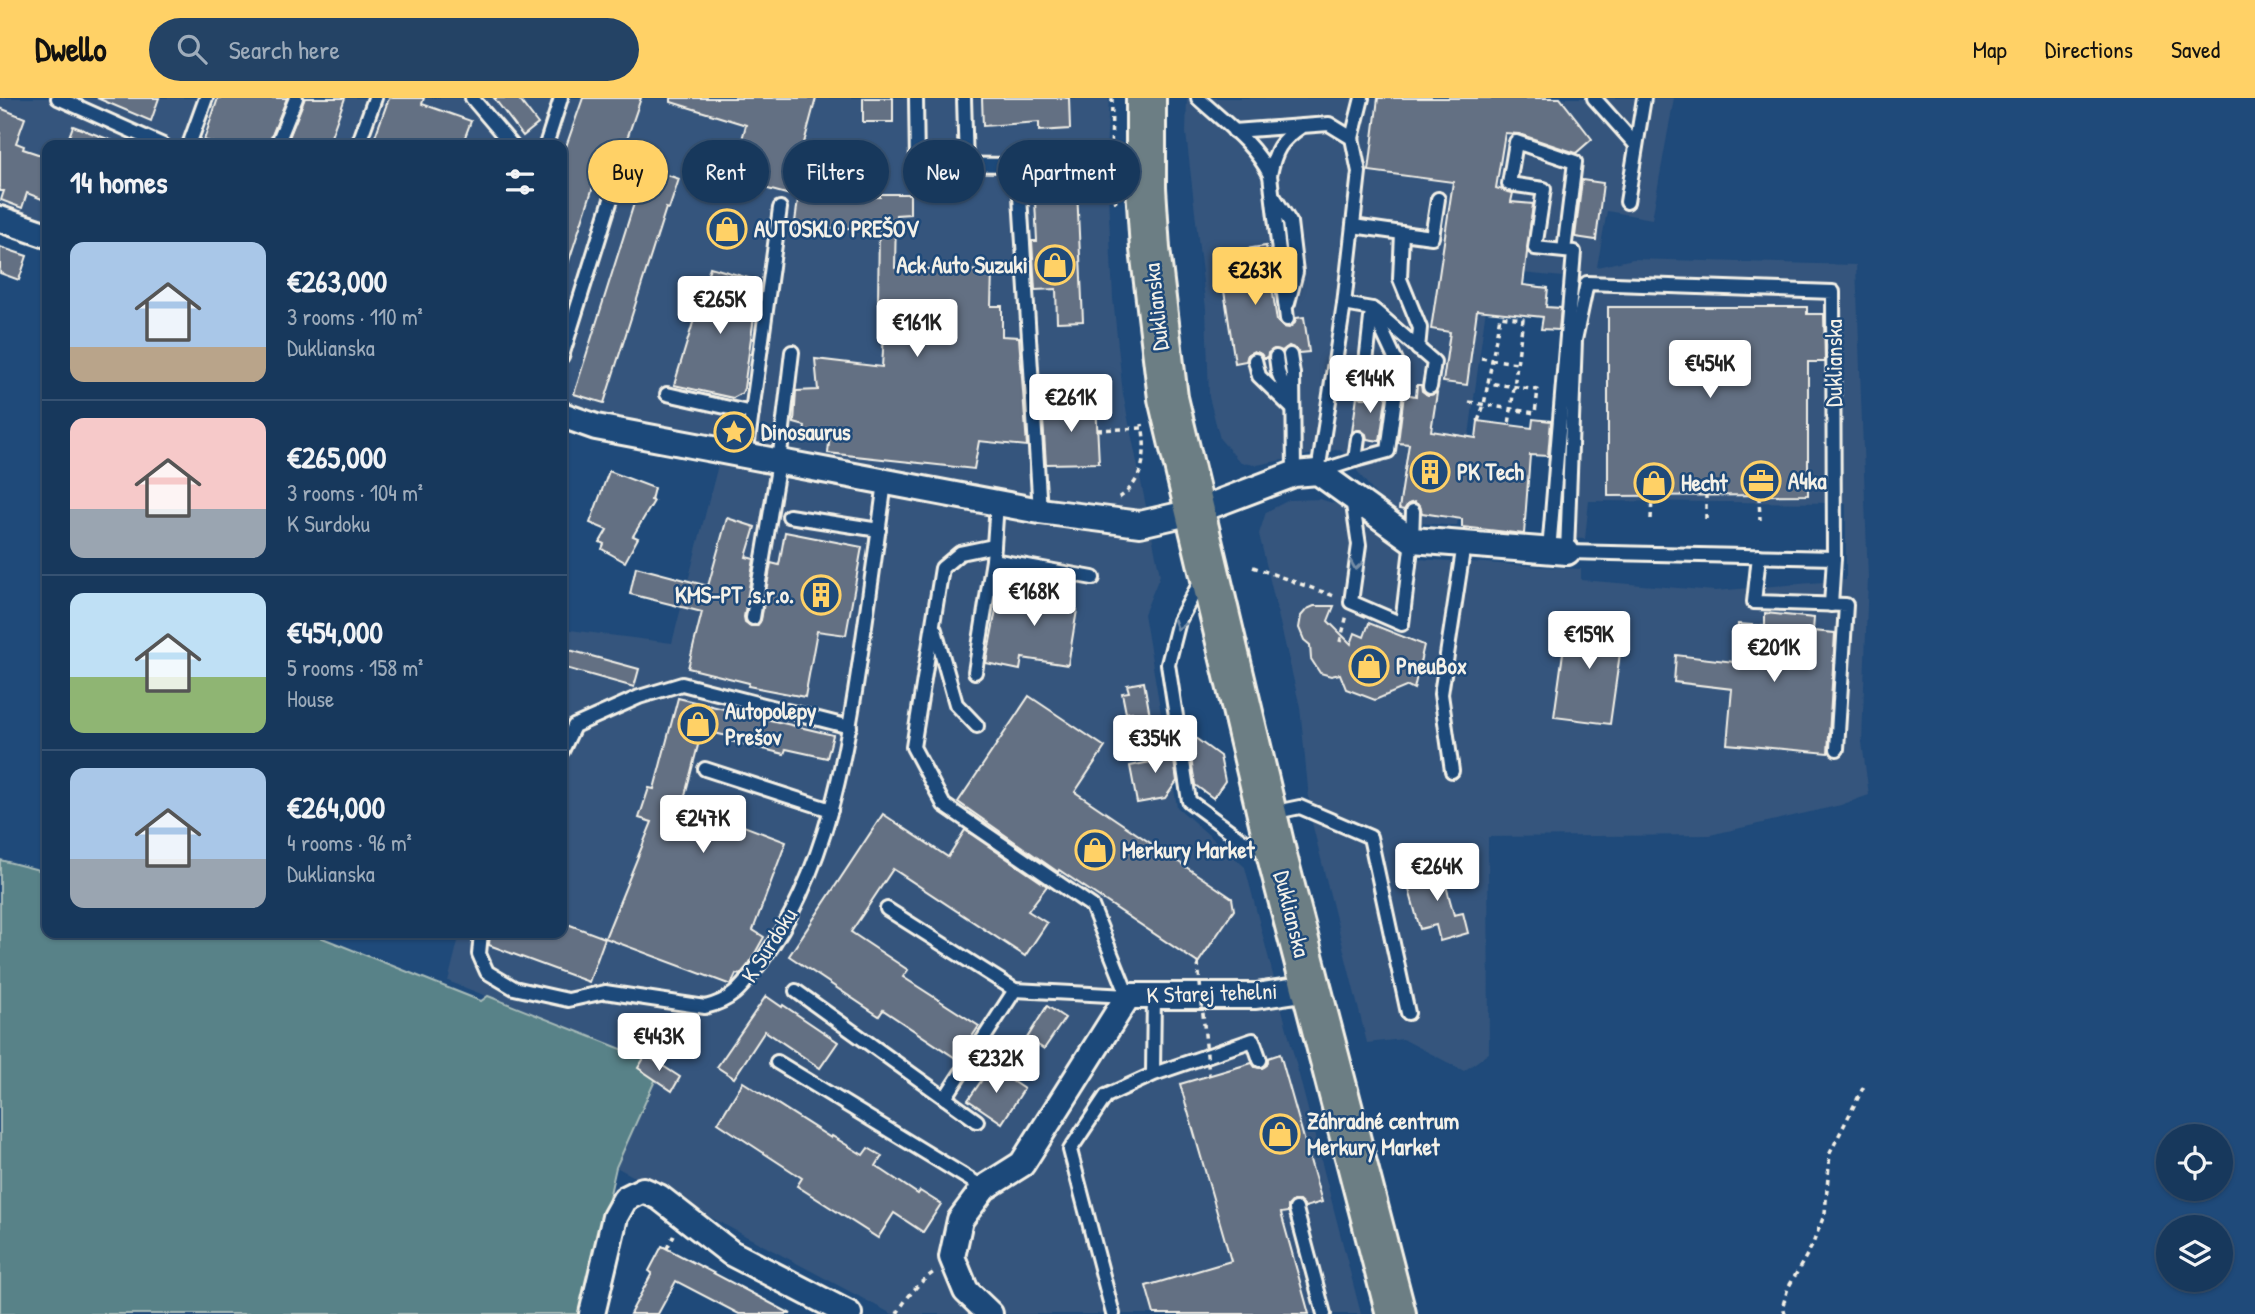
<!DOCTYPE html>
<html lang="en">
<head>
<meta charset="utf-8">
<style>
  body { margin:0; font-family:"Patrick Hand",sans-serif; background:#244365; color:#f1f3f6; height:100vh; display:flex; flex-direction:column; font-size:26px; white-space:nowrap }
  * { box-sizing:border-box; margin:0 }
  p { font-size:23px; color:#9eacbb }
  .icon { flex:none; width:38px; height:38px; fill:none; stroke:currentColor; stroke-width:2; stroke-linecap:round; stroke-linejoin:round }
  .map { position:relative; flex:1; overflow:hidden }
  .details { position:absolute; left:42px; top:42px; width:525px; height:798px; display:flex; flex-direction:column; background:#17385c; border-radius:14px; box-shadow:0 2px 5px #0004,0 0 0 2px #365272 }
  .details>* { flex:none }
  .top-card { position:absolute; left:588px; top:42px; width:665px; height:63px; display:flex; gap:14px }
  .tools { position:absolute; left:2156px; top:1026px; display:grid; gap:14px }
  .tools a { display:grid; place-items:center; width:77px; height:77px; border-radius:50%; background:#17385c; box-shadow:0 2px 5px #0004,0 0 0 2px #365272; font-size:35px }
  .price { position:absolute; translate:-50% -60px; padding:0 16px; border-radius:7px; background:#fff; color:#222; font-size:23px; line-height:46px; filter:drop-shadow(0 2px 4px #0008) }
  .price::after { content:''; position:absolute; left:50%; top:42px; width:21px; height:16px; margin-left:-10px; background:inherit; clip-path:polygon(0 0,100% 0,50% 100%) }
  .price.selected { background:#ffd166; color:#111 }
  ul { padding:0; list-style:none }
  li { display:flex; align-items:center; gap:21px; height:175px; padding:0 28px }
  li+li { border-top:2px solid #365272 }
  li span { display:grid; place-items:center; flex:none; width:196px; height:140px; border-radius:14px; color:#555 }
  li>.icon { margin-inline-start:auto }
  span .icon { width:84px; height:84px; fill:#fffc; stroke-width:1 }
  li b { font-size:30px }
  h2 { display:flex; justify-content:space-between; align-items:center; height:84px; padding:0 28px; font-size:30px }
  .chip { padding:0 24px; border-radius:32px; background:#17385c; box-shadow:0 2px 5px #0004,0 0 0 2px #365272; font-size:24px; line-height:63px }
  .chip.selected { background:#ffd166; color:#111 }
  header { display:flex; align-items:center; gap:42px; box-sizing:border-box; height:98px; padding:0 35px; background:#ffd166; color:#111 }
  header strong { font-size:33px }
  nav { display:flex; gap:38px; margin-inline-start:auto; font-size:24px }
  .search { width:490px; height:63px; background:#244365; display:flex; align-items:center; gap:18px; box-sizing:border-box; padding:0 24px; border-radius:38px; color:#9eacbb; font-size:26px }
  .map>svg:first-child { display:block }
</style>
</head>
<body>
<header>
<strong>Dwello</strong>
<div class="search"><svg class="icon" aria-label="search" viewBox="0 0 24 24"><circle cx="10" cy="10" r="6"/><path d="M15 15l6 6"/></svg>Search here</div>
<nav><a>Map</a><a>Directions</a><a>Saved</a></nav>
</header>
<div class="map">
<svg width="2255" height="1216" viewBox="0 0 2255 1216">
  <rect width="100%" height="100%" fill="#1f4a7a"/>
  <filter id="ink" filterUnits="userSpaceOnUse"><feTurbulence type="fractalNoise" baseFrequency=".0143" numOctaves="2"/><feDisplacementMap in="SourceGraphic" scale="14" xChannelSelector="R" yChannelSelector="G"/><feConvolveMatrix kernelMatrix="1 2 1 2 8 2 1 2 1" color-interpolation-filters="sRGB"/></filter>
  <g filter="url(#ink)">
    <g fill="#34557d">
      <polygon points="0,0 1109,0 1106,56 1113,200 1123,296 1160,477 1144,516 1177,709 1245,769 1361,1216 892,1216 616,1069 662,967 448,883 460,835 562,835 562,531 672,545 719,363 562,311 562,47 47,47 47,142 0,126"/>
      <polygon points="1187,0 1674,0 1652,121 1607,113 1597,169 1633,161 1856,167 1868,480 1862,644 1869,697 1841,707 1710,737 1488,739 1489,955 1464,973 1403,941 1367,945 1311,721 1300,609 1259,436 1266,414 1289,402 1320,401 1339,407 1418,461 1581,471 1581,482 1715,493 1846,482 1846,405 1589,403 1585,441 1556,440 1574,180 1491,172 1457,428 1396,423 1340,351 1257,367 1241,365 1220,341 1209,299 1206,211 1186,35"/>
    </g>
    <polygon fill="#598288" stroke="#a6bab8" stroke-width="2" points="0,762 47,774 47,835 310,835 481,903 488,898 662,967 616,1069 583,1216 0,1216"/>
    <g fill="#647083" stroke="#f4f1e8" stroke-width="2">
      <polygon points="97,0 159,0 151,23"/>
      <polygon points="218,0 287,0 268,47 219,47 204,42"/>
      <polygon points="305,0 345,0 328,47 286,47"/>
      <polygon points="389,0 424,0 422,6 471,23 462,47 372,47"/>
      <polygon points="494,0 518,0 538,26 523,38"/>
      <polygon points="583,0 641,0 620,61 679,81 669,111 666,110 604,305 574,296 636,99 622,94 616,87 606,90 594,86 565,175 562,175 562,60"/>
      <polygon points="671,0 816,0 790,97 731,81 746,27 671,4"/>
      <rect x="863" y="0" width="30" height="24"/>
      <polygon points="982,0 1069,0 1070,31 1039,33 1039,24 983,28"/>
      <polygon points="1378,0 1560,0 1592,41 1576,55 1519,36 1505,35 1496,90 1513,95 1511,104 1533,106 1523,187 1548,190 1546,209 1561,210 1559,232 1541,231 1543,219 1477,212 1467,287 1443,284 1450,234 1431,231 1453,84 1369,73"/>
      <polygon points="0,10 25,20 16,45 24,48 23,51 47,59 47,103 27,95 22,110 1,102 4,93 0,93"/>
      <polygon points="73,28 121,46 121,47 66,47"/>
      <polygon points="1582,82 1603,85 1596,142 1575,139"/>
      <polygon points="1077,92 1083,223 1057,224 1056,191 1035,192 1032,143 1037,143 1035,103 1060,101 1059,93"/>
      <polygon points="880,96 910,96 910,116 896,117 895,170 992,173 991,208 1002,208 1002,238 1019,239 1027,348 979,343 974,371 828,355 830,334 804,336 805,328 794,325 796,293 818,292 815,261 882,269 886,203 878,203 879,129 794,132 798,101 880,99"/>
      <polygon points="1266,148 1277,223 1283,229 1289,230 1295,225 1296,220 1304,219 1309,254 1299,255 1296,251 1289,248 1282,253 1274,251 1268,255 1267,260 1264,260 1261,256 1254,253 1248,256 1246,263 1235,265 1223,186 1219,183 1221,175 1219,155"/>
      <polygon points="0,149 27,158 19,182 0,175"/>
      <polygon points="710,169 759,183 744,290 742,295 733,300 674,287"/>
      <polygon points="1608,209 1807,209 1807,216 1824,216 1825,264 1808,264 1808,397 1608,398"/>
      <polygon points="1417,287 1421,287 1422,293 1428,297 1437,295 1431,333 1476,340 1478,323 1532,330 1533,321 1551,323 1548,358 1530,357 1524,436 1462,429 1462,421 1422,415 1420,408 1414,404 1408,406 1404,412 1399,411 1409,346 1398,345 1404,296 1416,298"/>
      <polygon points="1372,293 1387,294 1380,343 1367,341 1366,336 1360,332 1352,334 1357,298 1366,300"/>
      <polygon points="1096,305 1099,365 1046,366 1042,307"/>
      <polygon points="609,373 654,390 651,402 654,403 633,438 638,440 625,464 602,451 604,446 600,444 607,432 590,425"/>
      <polygon points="727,420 755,429 746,459 754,461 744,519 745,524 751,528 757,528 761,522 771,465 779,467 785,434 862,449 846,537 817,533 805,599 748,588 749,585 688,570 702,514 630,496 636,469 708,488"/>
      <polygon points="1043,480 1074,485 1070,510 1077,512 1068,567 1022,560 1020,572 986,565 998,501 1038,509"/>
      <polygon points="1314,508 1334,508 1328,523 1351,546 1355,535 1364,539 1369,525 1424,547 1414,591 1408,588 1375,602 1346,591 1340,576 1331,578 1320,575 1311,561 1310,547 1304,542 1299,530 1301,518 1307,511"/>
      <polygon points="1765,515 1814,520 1813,533 1835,535 1828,655 1727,646 1732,591 1674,584 1676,557 1734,564 1738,526 1765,528"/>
      <polygon points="1568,519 1624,527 1610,626 1554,619"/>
      <polygon points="562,550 639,571 634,589 562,569"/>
      <polygon points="1144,584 1150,618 1134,621 1132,614 1126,615 1122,595 1129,594 1127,587"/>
      <polygon points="1029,598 1105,649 1075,694 1232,800 1234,812 1198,865 1059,772 1058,774 958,704"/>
      <polygon points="678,600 833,637 827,660 786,651 784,656 730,643 731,639 702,632 683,705 786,744 753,832 764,839 749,866 740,877 736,876 731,887 605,840 652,724 639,720 649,690 654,691"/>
      <polygon points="1187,634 1220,658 1225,683 1213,700 1195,687"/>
      <polygon points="1170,635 1177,683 1165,700 1137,705 1130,668 1150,664"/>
      <polygon points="883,716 948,759 965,732 1047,788 1028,813 1047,825 1025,858 893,771 851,834 908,872 903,879 979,928 957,961 883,912 879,918 789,858"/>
      <polygon points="1449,764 1454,782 1445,784 1454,817 1463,815 1468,835 1440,843 1436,827 1420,831 1408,788 1425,783 1423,772"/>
      <polygon points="562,824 605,840 589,884 489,847 490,835 562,835"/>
      <polygon points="766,898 782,909 783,907 838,944 820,970 765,933 734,980 717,969"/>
      <polygon points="1047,908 1065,920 1044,951 1027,940"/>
      <polygon points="1280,956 1322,1104 1305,1109 1299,1103 1293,1103 1288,1108 1288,1114 1281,1115 1309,1216 1154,1216 1146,1188 1231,1163 1180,986 1252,965 1255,969 1262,970 1267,967 1268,960"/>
      <polygon points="646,957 680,979 672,993 638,970"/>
      <polygon points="991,969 1024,991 1002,1025 968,1002"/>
      <polygon points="743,984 831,1040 832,1038 863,1057 868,1050 882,1058 876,1068 918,1096 920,1093 941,1106 923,1134 894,1115 878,1140 797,1088 802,1080 718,1025"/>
      <polygon points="662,1148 759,1199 791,1216 739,1216 676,1183 658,1216 630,1216 652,1175 649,1173"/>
    </g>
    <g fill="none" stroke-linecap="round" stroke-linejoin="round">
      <g stroke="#f4f1e8" stroke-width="18">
        <g id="service">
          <polyline points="58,0 163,47"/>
          <polyline points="472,0 512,47"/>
          <polyline points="916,0 917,66 1018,67 1040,413"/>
          <polyline points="964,0 966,67"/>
          <path d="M1198,0c26,24 56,45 72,77"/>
          <polyline points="1594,0 1636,47"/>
          <polyline points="1234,33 1329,26 1352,40 1359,74 1344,206 1318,374 1355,362 1358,340"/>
          <polyline points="1352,40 1362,0"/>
          <polyline points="189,47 206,0"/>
          <polyline points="277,47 296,0"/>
          <polyline points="358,47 375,0"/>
          <polyline points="546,47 561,0"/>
          <polyline points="1274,99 1290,124 1296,174 1288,205"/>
          <polyline points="1627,104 1644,0"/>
          <polyline points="1353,128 1402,135 1400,181 1420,230 1418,251"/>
          <polyline points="1402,135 1432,139 1438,101"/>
          <polygon points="1587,185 1833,194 1834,460 1567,454 1575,242"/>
          <polyline points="1344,206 1372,211 1363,292"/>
          <polyline points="1375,213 1434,264 1430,289"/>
          <path d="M1287,221l-17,-144c5,-25 10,-34 32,-49"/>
          <polyline points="1290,257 1293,276 1294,376"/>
          <polyline points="562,258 613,95"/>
          <polyline points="1276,259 1278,274 1290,304"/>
          <polyline points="1255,262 1259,278 1293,311"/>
          <polyline points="667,296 752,315"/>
          <polyline points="746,358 780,110"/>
          <polyline points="1355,362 1388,353 1399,269 1372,211"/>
          <polyline points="1352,400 1359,447 1351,504 1402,526 1412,442 1413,413"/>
          <polyline points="997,405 993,462 1093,480"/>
          <polyline points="789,418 879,432"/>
          <polyline points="1549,453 1574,154 1535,150 1544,91 1509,86 1516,44 1575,64 1564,153"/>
          <polyline points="1759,458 1754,504 1846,507 1837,651"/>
          <polyline points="1203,479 1179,523 1168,566 1189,703 1242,742 1269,755"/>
          <polyline points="1831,507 1834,460"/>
          <polyline points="753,520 779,364 792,254"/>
          <polyline points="935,532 956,606 977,628"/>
          <polyline points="975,574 993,462"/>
          <polyline points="562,653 574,628 639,599 682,586 850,629"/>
          <polyline points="705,671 831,712"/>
          <polyline points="1452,673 1441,596 1464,446"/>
          <polyline points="1271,715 1300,709 1370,739 1408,915"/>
          <polyline points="887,811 1015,892 1128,898 1092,808 944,707 913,649 942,470 960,455 994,448"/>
          <path d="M481,835l-2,21 8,18 27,16 54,12 37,-8 100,15c30,-7 38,-22 56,-45 67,-91 85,-208 101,-316 8,-55 16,-110 23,-164"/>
          <polyline points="796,893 977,1023"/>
          <polyline points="777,964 984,1090"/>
          <polyline points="1153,974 1154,898"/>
          <polyline points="945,1000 1015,892"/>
          <polyline points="1296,1111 1324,1216"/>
          <polyline points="1113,1216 1070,1052 1106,998 1154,976 1253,942 1260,962"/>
        </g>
      </g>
      <g stroke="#f4f1e8" stroke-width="30">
        <g id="minor">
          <polyline points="0,121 47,137"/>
          <polyline points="562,317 596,329 1040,413 1140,426 1197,413 1294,376 1318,374 1412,442 1567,454"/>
          <polyline points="592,1216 615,1119 625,1101 643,1092 659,1099 731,1155 849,1216"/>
          <polyline points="990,1216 966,1193 952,1159 960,1122 984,1090 1022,1066 1128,898 1256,898 1310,890"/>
        </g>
      </g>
      <g stroke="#f4f1e8" stroke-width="44">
        <polyline id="primary" points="1146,0 1146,90 1150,151 1168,300 1277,758 1396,1216"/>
      </g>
      <g stroke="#f4f1e8" stroke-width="3.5" stroke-dasharray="5 5" stroke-linecap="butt">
        <polyline points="1112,0 1111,72 1116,106"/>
        <polyline points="1481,260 1517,265"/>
        <polyline points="1469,304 1535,315 1538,292 1488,285"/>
        <polyline points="1478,323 1484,307 1500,218 1523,221 1509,327"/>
        <polyline points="1097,332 1143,330"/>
        <polyline points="1759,398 1760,422"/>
        <path d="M1119,400c26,-18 28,-46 23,-74"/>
        <polyline points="1651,421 1652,398"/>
        <polyline points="1706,421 1706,398"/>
        <polyline points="1253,469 1337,499"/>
        <polyline points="1340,544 1347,517"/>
        <polyline points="667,1150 674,1137"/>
        <path d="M897,1216c9,-16 21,-31 37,-42"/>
        <polyline points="1785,1216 1783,1207 1788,1190 1812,1148 1825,1115 1830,1055 1865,986"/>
      </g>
      <use href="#service" stroke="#1f4a7a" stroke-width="12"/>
      <use href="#minor" stroke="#1f4a7a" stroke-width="24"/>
      <use href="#primary" stroke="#6c7e84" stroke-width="38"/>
      <polyline stroke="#f4f1e8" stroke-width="3.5" stroke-dasharray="5 5" stroke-linecap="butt" points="1198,865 1209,977"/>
    </g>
    <defs><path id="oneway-chevron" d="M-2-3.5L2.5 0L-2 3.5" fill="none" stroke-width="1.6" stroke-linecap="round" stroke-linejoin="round" transform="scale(1.75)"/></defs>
    <g stroke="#748da6">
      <use href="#oneway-chevron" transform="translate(1356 467) rotate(98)"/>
      <use href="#oneway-chevron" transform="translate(1179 527) rotate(109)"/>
    </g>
  </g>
  <defs>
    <g id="shop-ring" transform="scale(2.0125)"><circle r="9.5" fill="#1f4a7a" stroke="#ffd166" stroke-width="1.5"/><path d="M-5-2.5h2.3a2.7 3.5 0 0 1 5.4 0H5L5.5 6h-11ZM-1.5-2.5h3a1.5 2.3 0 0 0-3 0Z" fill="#ffd166"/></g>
    <g id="sight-ring" transform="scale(2.0125)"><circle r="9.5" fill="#1f4a7a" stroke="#ffd166" stroke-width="1.5"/><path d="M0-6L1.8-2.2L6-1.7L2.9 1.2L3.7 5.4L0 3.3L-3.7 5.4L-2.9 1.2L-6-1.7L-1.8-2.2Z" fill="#ffd166"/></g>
    <g id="building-ring" transform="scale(2.0125)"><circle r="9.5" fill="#1f4a7a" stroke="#ffd166" stroke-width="1.5"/><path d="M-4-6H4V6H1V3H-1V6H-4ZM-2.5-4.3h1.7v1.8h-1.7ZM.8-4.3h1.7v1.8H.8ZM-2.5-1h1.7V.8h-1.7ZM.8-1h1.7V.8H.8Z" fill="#ffd166"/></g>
    <g id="office-ring" transform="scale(2.0125)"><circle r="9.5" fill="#1f4a7a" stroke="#ffd166" stroke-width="1.5"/><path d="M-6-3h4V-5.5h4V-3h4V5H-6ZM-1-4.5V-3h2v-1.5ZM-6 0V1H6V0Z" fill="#ffd166"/></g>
  </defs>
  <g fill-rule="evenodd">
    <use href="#shop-ring" x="727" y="131"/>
    <use href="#shop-ring" x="1055" y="167"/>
    <use href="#sight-ring" x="734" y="334"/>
    <use href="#building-ring" x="1430" y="374"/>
    <use href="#office-ring" x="1761" y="383"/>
    <use href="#shop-ring" x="1654" y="385"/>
    <use href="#building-ring" x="821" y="497"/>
    <use href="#shop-ring" x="1369" y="568"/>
    <use href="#shop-ring" x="698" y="626"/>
    <use href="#shop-ring" x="1095" y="752"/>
    <use href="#shop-ring" x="1280" y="1036"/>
  </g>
  <g text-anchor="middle" stroke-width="5" stroke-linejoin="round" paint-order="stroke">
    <g font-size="23" font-weight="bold" fill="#f4f1e8" stroke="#1f4a7a" text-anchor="start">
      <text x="754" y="139">AUTOSKLO PREŠOV</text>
      <text x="1028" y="175" text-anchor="end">Ack Auto Suzuki</text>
      <text x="761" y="342">Dinosaurus</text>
      <text x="1457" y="382">PK Tech</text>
      <text x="1788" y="391">A4ka</text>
      <text x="1681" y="393">Hecht</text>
      <text x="794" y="505" text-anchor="end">KMS-PT ,s.r.o.</text>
      <text x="1396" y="576">PneuBox</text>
      <text x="725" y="621">Autopolepy<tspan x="725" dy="26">Prešov</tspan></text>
      <text x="1122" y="760">Merkury Market</text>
      <text x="1307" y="1031">Záhradné centrum<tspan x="1307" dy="26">Merkury Market</tspan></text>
    </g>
    <g font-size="23" fill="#f4f1e8" stroke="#1f4a7a">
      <text transform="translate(1156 209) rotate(-96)" y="8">Duklianska</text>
      <text transform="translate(1834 265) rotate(-90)" y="8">Duklianska</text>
      <text transform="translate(1292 816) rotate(76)" y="8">Duklianska</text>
      <text transform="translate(769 847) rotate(-58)" y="8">K Surdoku</text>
      <text transform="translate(1212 895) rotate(-2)" y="8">K Starej tehelni</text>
    </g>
  </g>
</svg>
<div class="tools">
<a><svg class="icon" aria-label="locate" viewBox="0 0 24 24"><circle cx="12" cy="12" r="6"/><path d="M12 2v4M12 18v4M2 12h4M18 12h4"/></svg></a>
<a><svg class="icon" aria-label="layers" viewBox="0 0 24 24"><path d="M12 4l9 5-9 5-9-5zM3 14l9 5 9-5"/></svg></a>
</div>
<b class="price selected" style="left:1255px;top:209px">€263K</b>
<b class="price" style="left:720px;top:238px">€265K</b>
<b class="price" style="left:917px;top:261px">€161K</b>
<b class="price" style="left:1710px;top:302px">€454K</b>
<b class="price" style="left:1370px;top:317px">€144K</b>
<b class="price" style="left:1071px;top:336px">€261K</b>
<b class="price" style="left:1034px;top:530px">€168K</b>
<b class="price" style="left:1589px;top:573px">€159K</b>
<b class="price" style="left:1774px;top:586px">€201K</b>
<b class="price" style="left:1155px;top:677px">€354K</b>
<b class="price" style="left:703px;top:757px">€247K</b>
<b class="price" style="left:1437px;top:805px">€264K</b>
<b class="price" style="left:659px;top:975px">€443K</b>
<b class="price" style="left:996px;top:997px">€232K</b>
<div class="top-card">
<a class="chip selected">Buy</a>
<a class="chip">Rent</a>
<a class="chip">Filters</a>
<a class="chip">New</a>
<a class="chip">Apartment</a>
</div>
<section class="details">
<h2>14 homes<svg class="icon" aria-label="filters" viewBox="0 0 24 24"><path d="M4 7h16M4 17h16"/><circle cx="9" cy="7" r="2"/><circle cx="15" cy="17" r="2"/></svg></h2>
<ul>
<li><span style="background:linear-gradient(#a9c7e8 75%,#b9a48a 0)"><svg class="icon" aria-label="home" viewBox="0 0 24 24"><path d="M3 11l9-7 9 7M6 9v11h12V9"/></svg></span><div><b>€263,000</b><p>3 rooms · 110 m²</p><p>Duklianska</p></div></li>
<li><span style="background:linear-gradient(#f6c9c9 65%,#9aa5b1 0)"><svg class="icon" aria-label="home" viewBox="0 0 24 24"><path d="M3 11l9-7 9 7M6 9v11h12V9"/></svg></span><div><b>€265,000</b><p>3 rooms · 104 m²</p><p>K Surdoku</p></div></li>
<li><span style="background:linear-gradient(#bfe0f5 60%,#8fb573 0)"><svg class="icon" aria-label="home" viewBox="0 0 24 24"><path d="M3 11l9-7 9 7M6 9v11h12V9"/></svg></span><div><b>€454,000</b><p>5 rooms · 158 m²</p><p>House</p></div></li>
<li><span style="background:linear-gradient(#a9c7e8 65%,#9aa5b1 0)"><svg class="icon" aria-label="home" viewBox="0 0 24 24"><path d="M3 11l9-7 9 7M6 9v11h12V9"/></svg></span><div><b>€264,000</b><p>4 rooms · 96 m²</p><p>Duklianska</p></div></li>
</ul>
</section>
</div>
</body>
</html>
